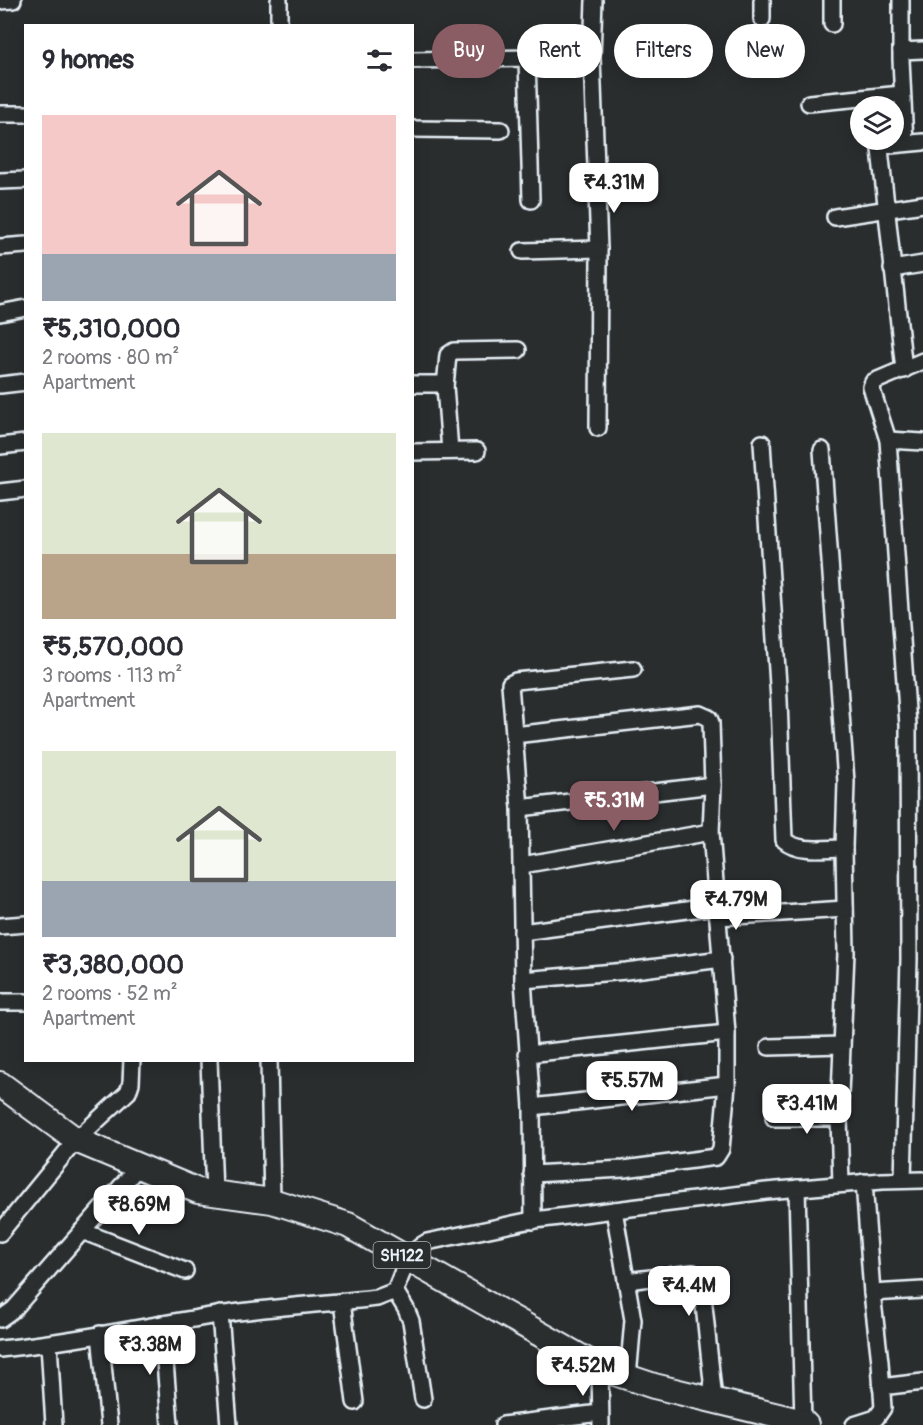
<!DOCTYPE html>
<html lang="en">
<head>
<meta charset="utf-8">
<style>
  body { margin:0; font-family:Pangolin,sans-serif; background:#f7f7f7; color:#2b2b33; height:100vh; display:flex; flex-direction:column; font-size:22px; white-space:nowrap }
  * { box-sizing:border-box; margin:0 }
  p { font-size:20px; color:#7c7c81 }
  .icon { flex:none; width:33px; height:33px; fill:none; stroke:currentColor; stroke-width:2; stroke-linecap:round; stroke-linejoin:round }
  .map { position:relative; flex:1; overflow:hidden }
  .sheet { position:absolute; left:24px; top:24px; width:390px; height:1038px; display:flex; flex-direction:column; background:#fff; border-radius:0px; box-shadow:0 3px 15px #0003 }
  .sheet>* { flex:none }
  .banner { position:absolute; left:432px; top:24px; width:400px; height:54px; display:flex; gap:12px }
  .buttons { position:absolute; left:850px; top:96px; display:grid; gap:12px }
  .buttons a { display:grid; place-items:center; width:54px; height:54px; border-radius:50%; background:#fff; box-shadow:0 3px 15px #0003; font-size:30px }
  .price { position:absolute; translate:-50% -51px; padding:0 14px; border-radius:12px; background:#fff; color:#222; font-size:20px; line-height:39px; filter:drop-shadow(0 2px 3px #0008) }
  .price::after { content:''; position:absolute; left:50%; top:36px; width:18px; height:14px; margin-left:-9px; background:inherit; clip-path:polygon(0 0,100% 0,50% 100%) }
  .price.on { background:#8a5d65; color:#fff }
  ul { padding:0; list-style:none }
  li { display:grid; align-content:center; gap:12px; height:318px; padding:0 18px }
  li span { display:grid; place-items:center; height:186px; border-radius:0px; color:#555 }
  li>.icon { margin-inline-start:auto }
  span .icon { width:108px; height:108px; fill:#fffc; stroke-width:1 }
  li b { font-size:26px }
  h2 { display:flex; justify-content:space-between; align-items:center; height:72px; padding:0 18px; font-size:26px }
  .pill { padding:0 21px; border-radius:27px; background:#fff; box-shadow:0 3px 15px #0003; font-size:21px; line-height:54px }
  .pill.on { background:#8a5d65; color:#fff }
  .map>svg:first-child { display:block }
</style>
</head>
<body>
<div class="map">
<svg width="923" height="1425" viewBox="0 0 923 1425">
  <rect width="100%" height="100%" fill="#2a2d2e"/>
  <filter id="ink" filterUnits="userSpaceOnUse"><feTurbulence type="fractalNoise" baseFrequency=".0167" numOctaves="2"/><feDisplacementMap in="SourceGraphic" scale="12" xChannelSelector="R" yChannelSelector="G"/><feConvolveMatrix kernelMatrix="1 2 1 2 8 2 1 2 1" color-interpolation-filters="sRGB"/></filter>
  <g filter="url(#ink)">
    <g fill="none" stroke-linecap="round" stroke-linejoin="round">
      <g stroke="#e8f1f8" stroke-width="20">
        <g id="minor">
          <polyline points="594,0 592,57 599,249 598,428"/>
          <polyline points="762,0 762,19"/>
          <polyline points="901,0 901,59 905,143"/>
          <polyline points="0,1 13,0"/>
          <polyline points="832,24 832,0"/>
          <polyline points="279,26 279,0"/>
          <polyline points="901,51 923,50"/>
          <polyline points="527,58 531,200"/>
          <polyline points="412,60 592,57"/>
          <polyline points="809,103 902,94"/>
          <polyline points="0,114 26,114"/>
          <polyline points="412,129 501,130"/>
          <polyline points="879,140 904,370"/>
          <polyline points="880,146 923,142"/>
          <polyline points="0,181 26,180"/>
          <polyline points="835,217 923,204"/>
          <polyline points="0,247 26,245"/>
          <polyline points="522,251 599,249"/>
          <polyline points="892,269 923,264"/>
          <polyline points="0,313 26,308"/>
          <polyline points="412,384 439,384 445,386 450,451"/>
          <polyline points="0,385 26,382"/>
          <polyline points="445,386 448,355 454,351 518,350"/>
          <polyline points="888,440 923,442"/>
          <path d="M762,443l17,257 5,140c15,13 41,8 60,8"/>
          <polyline points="0,446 26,443"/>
          <polyline points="822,450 846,782 844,848 846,953 839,1118 841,1184"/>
          <polyline points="412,452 477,451"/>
          <polyline points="0,492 26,489"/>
          <polyline points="514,735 700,714 709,718 711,723 713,785 711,832 727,1033 727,1085 721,1149 716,1157 624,1169 532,1174"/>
          <polyline points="520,808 713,785"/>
          <polyline points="522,865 711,832"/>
          <polyline points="718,917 845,909"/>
          <polyline points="0,926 26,924"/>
          <polyline points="522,932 717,906"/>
          <polyline points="523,980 626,971 722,959"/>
          <polyline points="0,1002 26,1002"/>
          <polyline points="769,1047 842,1045"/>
          <polyline points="527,1054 727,1033"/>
          <polyline points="209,1060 214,1193"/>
          <polyline points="269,1060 272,1201"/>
          <polyline points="532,1107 727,1085"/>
          <polyline points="774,1118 839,1118"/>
          <polyline points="903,1180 909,959 908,725 888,440 871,387 873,382 923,361"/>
          <polyline points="797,1188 803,1422"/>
          <polyline points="614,1210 633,1320 628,1377"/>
          <polyline points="533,1221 532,1107 523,980 520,808 510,684 516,681 633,669"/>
          <polyline points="82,1231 185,1271"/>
          <polyline points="0,1233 76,1140 128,1092 131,1083 132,1060"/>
          <polyline points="626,1281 693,1273 701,1277 714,1400"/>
          <polyline points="395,1291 406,1309 411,1321 423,1399"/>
          <polyline points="872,1293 923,1290"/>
          <polyline points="342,1302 355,1402"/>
          <polyline points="220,1314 229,1425"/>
          <polyline points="0,1319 14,1309 139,1166"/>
          <polyline points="162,1324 170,1425"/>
          <polyline points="100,1334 109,1425"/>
          <polyline points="49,1344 54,1425"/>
          <path d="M0,1349c73,-7 145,-23 218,-34 52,-8 106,-11 159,-17l18,-7c8,-20 13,-39 32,-49l100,-21 239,-30 116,-10 41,-1"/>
          <polyline points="600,1368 601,1425"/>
          <polyline points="881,1387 923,1382"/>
          <polyline points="503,1425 600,1413"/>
          <polyline points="854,1425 876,1418 883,1408 880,1362 872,1293 864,1182"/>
        </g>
      </g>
      <g stroke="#e8f1f8" stroke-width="28">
        <polyline id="primary" points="0,1084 76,1140 198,1191 272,1201 348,1225 600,1368 654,1386 803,1422 806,1425"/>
      </g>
      <use href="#minor" stroke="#2a2d2e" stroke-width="15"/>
      <use href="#primary" stroke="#2a2d2e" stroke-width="24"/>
    </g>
  </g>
  <g text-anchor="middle" stroke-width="4.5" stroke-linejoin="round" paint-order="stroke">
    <rect fill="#2a2d2e" stroke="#afb6bb" stroke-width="1.5" x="373.5" y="1242" width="57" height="26" rx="4.5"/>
    <g font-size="16" font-weight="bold" fill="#e8f1f8">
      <text x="402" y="1261">SH122</text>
    </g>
  </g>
</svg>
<div class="buttons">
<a><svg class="icon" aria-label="layers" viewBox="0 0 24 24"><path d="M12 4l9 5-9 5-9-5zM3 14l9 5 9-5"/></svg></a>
</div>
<b class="price" style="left:614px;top:214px">₹4.31M</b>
<b class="price on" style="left:614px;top:832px">₹5.31M</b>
<b class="price" style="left:736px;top:931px">₹4.79M</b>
<b class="price" style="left:632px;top:1112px">₹5.57M</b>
<b class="price" style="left:807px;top:1135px">₹3.41M</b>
<b class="price" style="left:139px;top:1236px">₹8.69M</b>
<b class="price" style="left:689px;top:1317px">₹4.4M</b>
<b class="price" style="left:150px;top:1376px">₹3.38M</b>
<b class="price" style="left:583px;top:1397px">₹4.52M</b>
<div class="banner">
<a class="pill on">Buy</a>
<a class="pill">Rent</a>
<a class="pill">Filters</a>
<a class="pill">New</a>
</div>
<section class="sheet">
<h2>9 homes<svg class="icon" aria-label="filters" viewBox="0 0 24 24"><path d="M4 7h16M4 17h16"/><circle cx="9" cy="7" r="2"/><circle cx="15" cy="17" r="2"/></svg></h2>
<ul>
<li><span style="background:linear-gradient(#f6c9c9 75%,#9aa5b1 0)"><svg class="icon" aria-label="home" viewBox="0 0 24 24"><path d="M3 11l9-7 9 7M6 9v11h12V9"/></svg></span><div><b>₹5,310,000</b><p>2 rooms · 80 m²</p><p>Apartment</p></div></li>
<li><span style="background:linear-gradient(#dfe7d0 65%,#b9a48a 0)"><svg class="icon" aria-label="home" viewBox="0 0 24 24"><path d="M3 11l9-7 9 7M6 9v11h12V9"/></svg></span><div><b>₹5,570,000</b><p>3 rooms · 113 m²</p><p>Apartment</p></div></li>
<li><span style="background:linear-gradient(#dfe7d0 70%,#9aa5b1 0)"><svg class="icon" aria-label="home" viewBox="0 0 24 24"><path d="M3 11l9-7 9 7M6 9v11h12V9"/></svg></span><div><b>₹3,380,000</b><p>2 rooms · 52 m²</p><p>Apartment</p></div></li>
</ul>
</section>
</div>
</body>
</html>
